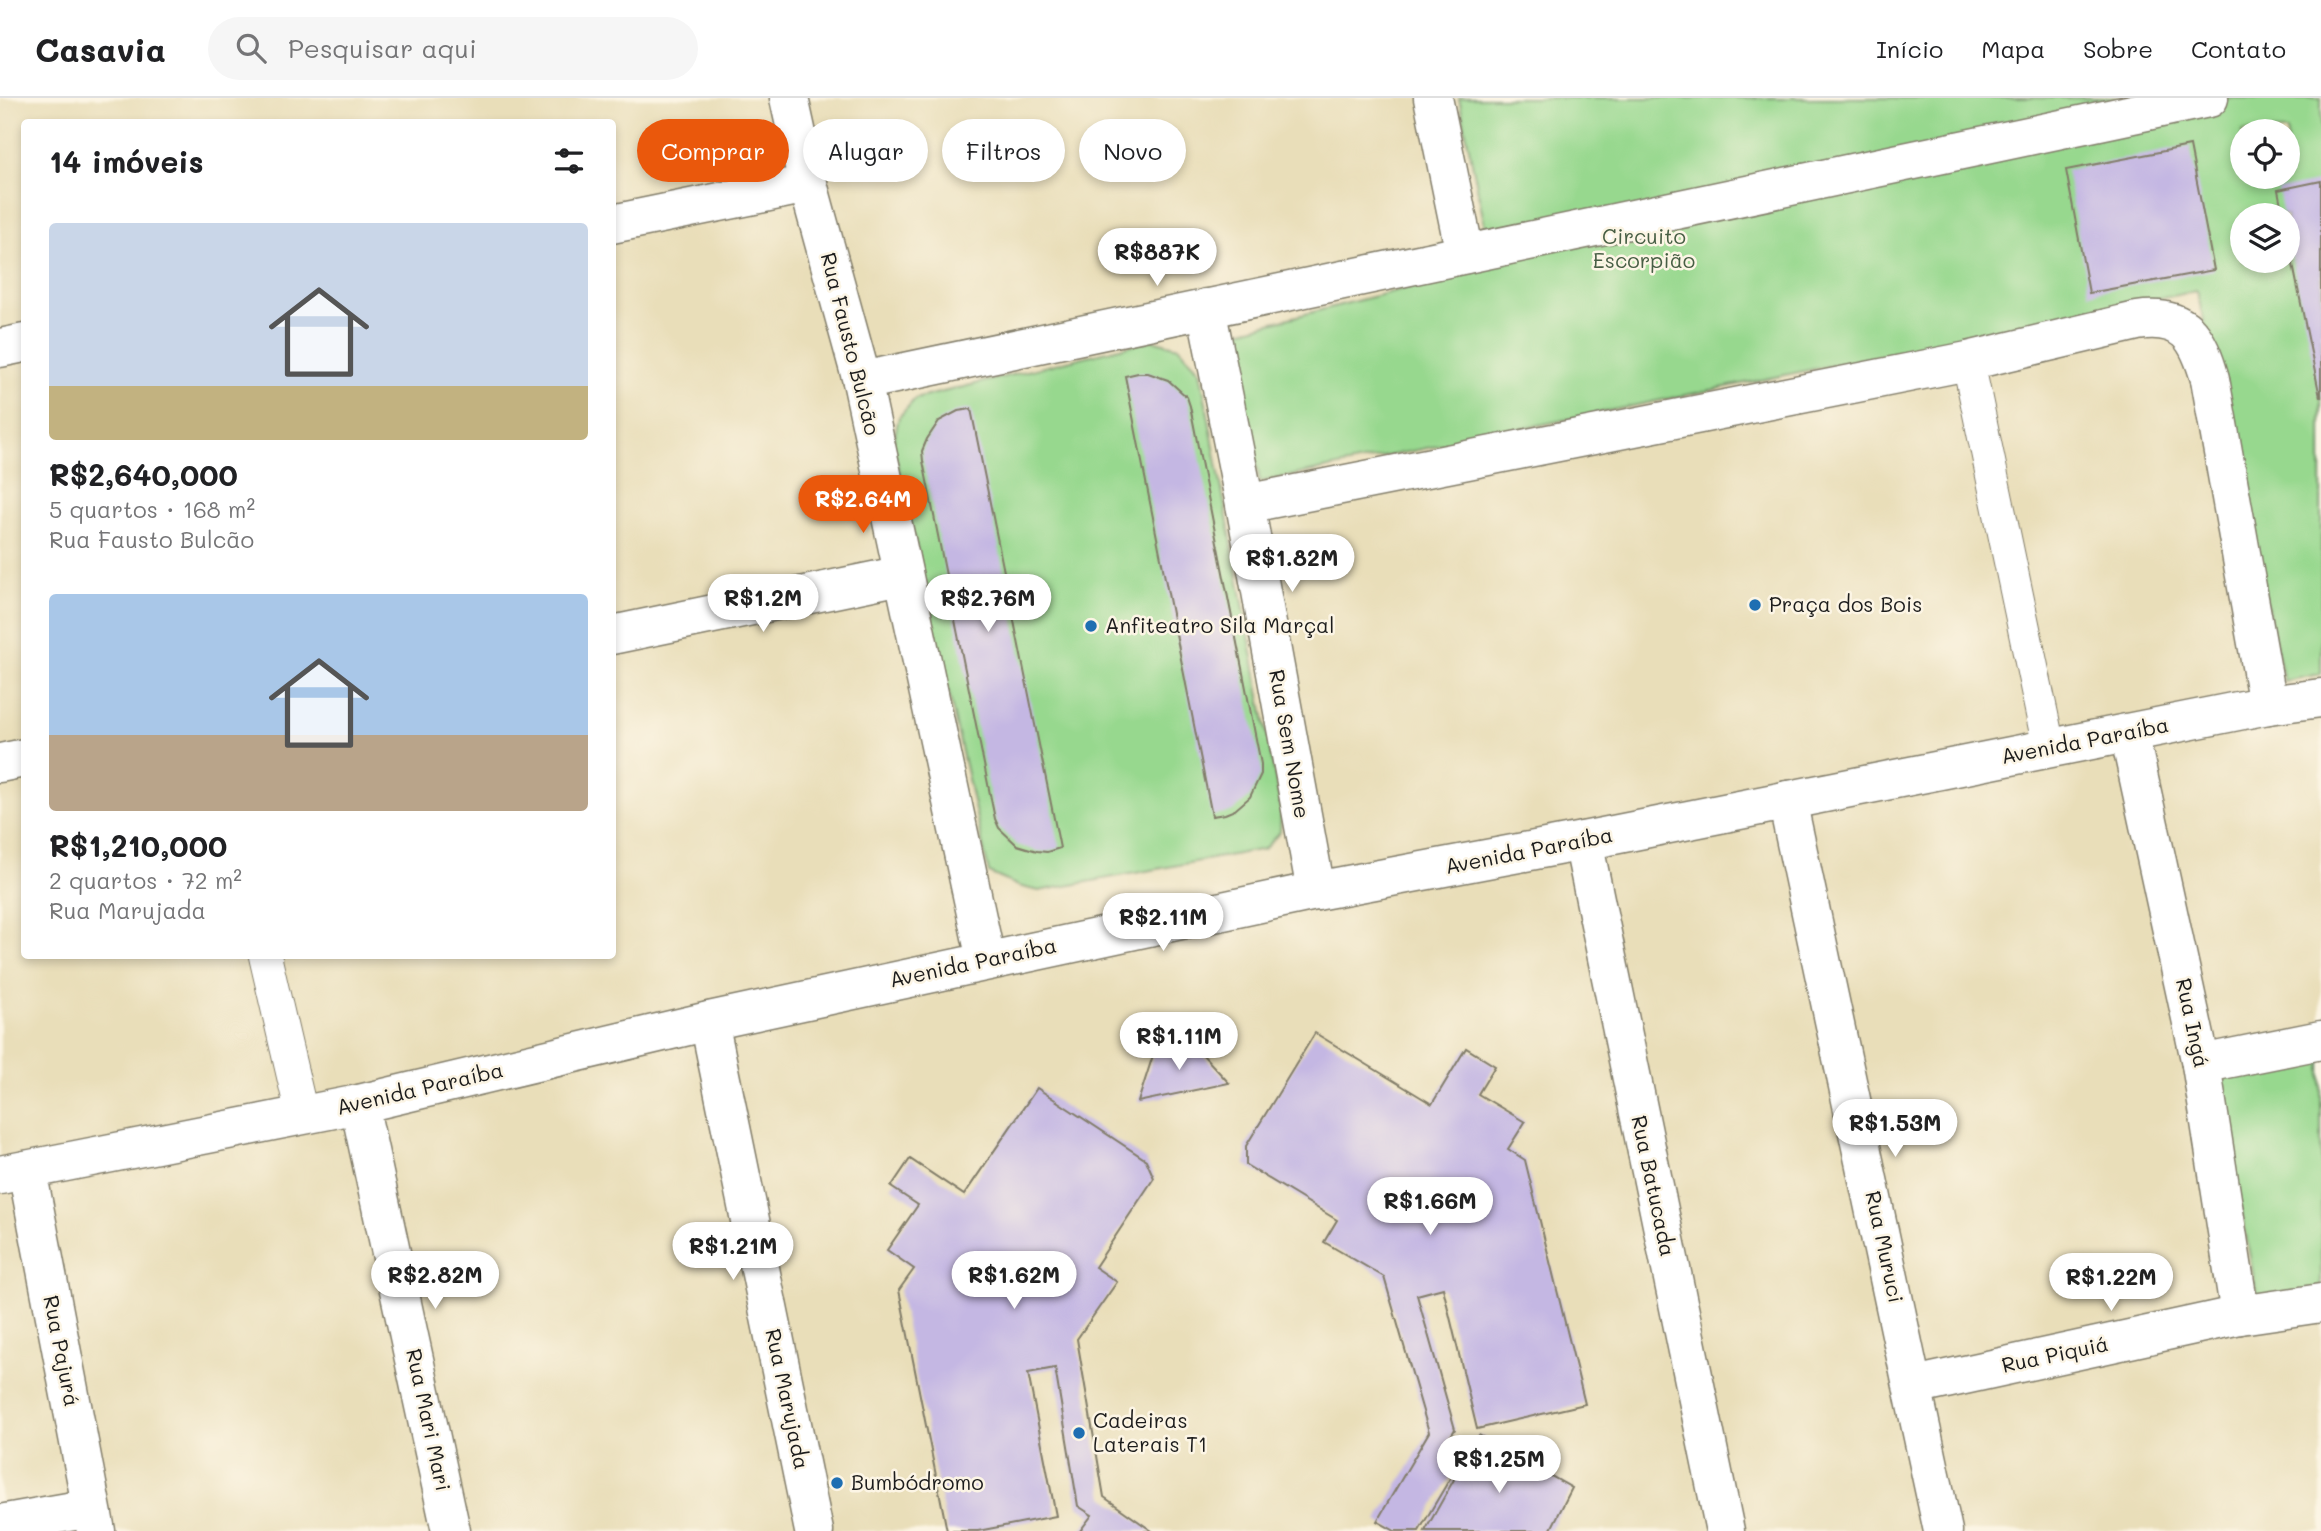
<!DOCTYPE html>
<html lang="pt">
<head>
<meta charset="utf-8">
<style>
  body { margin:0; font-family:Mali,sans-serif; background:#f6f6f6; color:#202124; height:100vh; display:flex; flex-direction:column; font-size:26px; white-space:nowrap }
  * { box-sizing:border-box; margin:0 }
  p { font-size:23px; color:#757577 }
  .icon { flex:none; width:38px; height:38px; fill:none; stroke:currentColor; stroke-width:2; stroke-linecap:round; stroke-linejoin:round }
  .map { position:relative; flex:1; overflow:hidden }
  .sheet { position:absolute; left:21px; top:21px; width:595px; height:840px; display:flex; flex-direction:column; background:#fff; border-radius:7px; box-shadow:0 4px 10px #0003 }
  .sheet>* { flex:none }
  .hud { position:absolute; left:637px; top:21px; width:665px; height:63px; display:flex; gap:14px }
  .tools { position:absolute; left:2230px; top:21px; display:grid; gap:14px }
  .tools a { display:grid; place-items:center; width:70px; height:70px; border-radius:50%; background:#fff; box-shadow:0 4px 10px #0003; font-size:35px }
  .price { position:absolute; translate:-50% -60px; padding:0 16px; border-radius:24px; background:#fff; color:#222; font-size:23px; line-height:46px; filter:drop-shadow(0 2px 4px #0008) }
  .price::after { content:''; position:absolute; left:50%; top:42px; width:21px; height:16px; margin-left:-10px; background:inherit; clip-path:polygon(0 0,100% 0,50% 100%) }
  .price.on { background:#ea580c; color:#fff }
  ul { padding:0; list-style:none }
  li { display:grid; align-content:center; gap:14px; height:371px; padding:0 28px }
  li span { display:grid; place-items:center; height:217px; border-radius:7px; color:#555 }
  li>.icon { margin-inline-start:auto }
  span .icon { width:126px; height:126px; fill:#fffc; stroke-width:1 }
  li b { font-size:30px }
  h2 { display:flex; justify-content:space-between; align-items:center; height:84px; padding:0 28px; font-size:30px }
  .chip { padding:0 24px; border-radius:32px; background:#fff; box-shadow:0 4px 10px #0003; font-size:24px; line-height:63px }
  .chip.on { background:#ea580c; color:#fff }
  header { display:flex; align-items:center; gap:42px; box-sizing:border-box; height:98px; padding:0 35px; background:#fff; border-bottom:2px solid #e0e0e0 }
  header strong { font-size:33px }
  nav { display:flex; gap:38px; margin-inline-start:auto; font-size:24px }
  .search { width:490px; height:63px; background:#f6f6f6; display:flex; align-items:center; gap:18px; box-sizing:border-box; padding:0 24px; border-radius:38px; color:#757577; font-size:26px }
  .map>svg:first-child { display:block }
</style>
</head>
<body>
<header>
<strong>Casavia</strong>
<div class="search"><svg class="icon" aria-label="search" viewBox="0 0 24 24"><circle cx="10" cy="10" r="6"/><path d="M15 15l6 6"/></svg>Pesquisar aqui</div>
<nav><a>Início</a><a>Mapa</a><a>Sobre</a><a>Contato</a></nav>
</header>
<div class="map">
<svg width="2321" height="1433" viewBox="0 0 2321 1433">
  <rect width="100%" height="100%" fill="#fcf5e5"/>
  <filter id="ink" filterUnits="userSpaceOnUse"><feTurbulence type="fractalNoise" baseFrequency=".0143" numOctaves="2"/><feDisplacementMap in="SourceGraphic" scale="14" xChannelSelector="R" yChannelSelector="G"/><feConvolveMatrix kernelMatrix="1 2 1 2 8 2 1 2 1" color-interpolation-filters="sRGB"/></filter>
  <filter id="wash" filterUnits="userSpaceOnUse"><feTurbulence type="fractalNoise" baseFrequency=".00686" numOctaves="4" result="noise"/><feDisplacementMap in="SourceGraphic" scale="28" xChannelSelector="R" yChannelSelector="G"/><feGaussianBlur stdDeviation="1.57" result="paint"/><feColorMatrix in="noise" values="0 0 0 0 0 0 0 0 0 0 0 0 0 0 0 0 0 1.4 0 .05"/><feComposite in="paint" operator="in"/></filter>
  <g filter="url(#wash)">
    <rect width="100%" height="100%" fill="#e9deb9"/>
    <g fill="#97d88e" stroke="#5a7a55" stroke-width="2" fill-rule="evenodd">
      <path d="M1459,0h862v576l-37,7 -87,-390 -937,191 -29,-149 262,-67zM2242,33h45v46h-45zM2242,117h45v46h-45z"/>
      <polygon points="1152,242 1179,249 1200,273 1281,712 1280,734 1264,751 1039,793 1018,788 989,775 893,345 899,319 915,301"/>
      <polygon points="2321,954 2321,1191 2258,1203 2217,978"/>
    </g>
    <g id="blocks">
      <g fill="#c4b7e3">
        <polygon points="2190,48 2214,172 2089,195 2066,72"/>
        <polygon points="2321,83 2321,299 2320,299 2287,137 2287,117 2283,117 2278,92"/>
        <polygon points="1138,275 1148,275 1168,282 1187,299 1190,308 1261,666 1261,676 1250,699 1235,712 1225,716 1212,718 1125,278"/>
        <polygon points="971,311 1060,750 1047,754 1037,753 1017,747 999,730 995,721 923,363 922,353 927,341 939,323 958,313"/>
        <polygon points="1315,935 1432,1006 1466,950 1495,968 1478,996 1525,1024 1508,1051 1525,1062 1585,1306 1477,1331 1443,1190 1417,1197 1455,1331 1447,1345 1465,1355 1419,1433 1395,1433 1377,1423 1429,1334 1384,1179 1324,1144 1337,1122 1246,1067 1246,1048"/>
        <polygon points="1189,942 1229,985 1138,1004 1156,948"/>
        <polygon points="1037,990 1146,1062 1154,1080 1095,1169 1117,1184 1077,1241 1104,1399 1152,1433 1080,1433 1092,1417 1078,1408 1055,1270 1028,1275 1056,1418 978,1433 947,1433 899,1192 914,1171 887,1152 918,1107 891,1089 910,1061 964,1097"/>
        <polygon points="1479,1337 1572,1390 1550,1433 1425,1433"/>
      </g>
    </g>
  </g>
  <g filter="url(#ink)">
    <use href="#blocks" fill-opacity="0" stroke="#827d6a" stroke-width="2"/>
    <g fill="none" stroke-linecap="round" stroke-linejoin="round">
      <g stroke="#827d6a" stroke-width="34">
        <g id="pedestrian">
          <polyline points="1968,263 2049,650"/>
          <polyline points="265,858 302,1017"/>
        </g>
      </g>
      <g stroke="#827d6a" stroke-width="41">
        <g id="minor">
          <polyline points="789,0 808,86 862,283 986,862"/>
          <polyline points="1433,0 1465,156"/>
          <polyline points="612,126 808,86"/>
          <polyline points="1206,210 1245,406 1316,793"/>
          <polyline points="0,250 24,245"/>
          <polyline points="862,283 2209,0"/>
          <path d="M1245,406l723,-143 169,-40c48,-7 61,16 73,58l58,326"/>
          <polyline points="612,537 902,477"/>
          <polyline points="2129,635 2201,966 2240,1217"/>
          <polyline points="0,665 24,660"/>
          <polyline points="1787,702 1943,1433"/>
          <polyline points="1583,743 1725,1433"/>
          <polyline points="709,923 814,1433"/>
          <polyline points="2201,966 2321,942"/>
          <polyline points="359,1006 451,1433"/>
          <polyline points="27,1072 96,1433"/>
          <polyline points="1914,1288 2240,1217 2321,1205"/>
          <polyline points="0,1426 91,1410"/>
        </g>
      </g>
      <g stroke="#827d6a" stroke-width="41">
        <polyline id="tertiary" points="0,1077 359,1006 709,923 1316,793 1583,743 2268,607 2321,600"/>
      </g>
      <use href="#pedestrian" stroke="#fff" stroke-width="32"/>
      <use href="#minor" stroke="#fff" stroke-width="38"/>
      <use href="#tertiary" stroke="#fff" stroke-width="38"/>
    </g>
  </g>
  <g fill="#1f6fb2" stroke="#fcf5e5" stroke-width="2.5">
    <circle cx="1755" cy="507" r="7"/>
    <circle cx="1091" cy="528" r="7"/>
    <circle cx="1079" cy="1335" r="7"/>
    <circle cx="837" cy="1385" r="7"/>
  </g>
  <g text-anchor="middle" stroke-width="5" stroke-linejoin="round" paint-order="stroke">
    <g font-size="21" fill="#475e44" stroke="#fcf5e5">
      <text x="1644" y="146">Circuito<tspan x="1644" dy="24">Escorpião</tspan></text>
    </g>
    <g font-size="21" fill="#1c1c1c" stroke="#fcf5e5">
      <text transform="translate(850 246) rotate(76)" y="7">Rua Fausto Bulcão</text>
      <text transform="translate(2085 643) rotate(-11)" y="7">Avenida Paraíba</text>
      <text transform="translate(1289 646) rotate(80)" y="7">Rua Sem Nome</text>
      <text transform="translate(1529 753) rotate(-11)" y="7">Avenida Paraíba</text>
      <text transform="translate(973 865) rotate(-12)" y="7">Avenida Paraíba</text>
      <text transform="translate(2192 925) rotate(78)" y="7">Rua Ingá</text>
      <text transform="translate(420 991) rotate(-13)" y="7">Avenida Paraíba</text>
      <text transform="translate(1653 1088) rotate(78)" y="7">Rua Batucada</text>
      <text transform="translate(1884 1149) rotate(78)" y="7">Rua Muruci</text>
      <text transform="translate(61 1253) rotate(79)" y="7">Rua Pajurá</text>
      <text transform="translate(2055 1257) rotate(-12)" y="7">Rua Piquiá</text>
      <text transform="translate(787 1301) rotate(78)" y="7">Rua Marujada</text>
      <text transform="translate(428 1322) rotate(78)" y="7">Rua Mari Mari</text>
    </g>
    <g font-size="21" fill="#1c1c1c" stroke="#fcf5e5" text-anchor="start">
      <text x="1769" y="514">Praça dos Bois</text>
      <text x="1105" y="535">Anfiteatro Sila Marçal</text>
      <text x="1093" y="1330">Cadeiras<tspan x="1093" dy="24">Laterais T1</tspan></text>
      <text x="851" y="1392">Bumbódromo</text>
    </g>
  </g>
</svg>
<div class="tools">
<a><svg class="icon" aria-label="locate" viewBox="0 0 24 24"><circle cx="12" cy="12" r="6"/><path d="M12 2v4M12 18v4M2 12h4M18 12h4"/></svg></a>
<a><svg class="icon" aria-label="layers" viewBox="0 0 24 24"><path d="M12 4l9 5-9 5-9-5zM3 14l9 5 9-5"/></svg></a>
</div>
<b class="price" style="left:1157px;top:190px">R$887K</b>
<b class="price on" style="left:863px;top:437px">R$2.64M</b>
<b class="price" style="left:1292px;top:496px">R$1.82M</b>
<b class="price" style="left:763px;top:536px">R$1.2M</b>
<b class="price" style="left:988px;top:536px">R$2.76M</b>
<b class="price" style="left:1163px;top:855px">R$2.11M</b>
<b class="price" style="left:1179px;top:974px">R$1.11M</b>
<b class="price" style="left:1895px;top:1061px">R$1.53M</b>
<b class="price" style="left:1430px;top:1139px">R$1.66M</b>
<b class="price" style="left:733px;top:1184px">R$1.21M</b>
<b class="price" style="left:435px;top:1213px">R$2.82M</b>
<b class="price" style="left:1014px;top:1213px">R$1.62M</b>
<b class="price" style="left:2111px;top:1215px">R$1.22M</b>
<b class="price" style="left:1499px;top:1397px">R$1.25M</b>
<div class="hud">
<a class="chip on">Comprar</a>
<a class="chip">Alugar</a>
<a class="chip">Filtros</a>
<a class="chip">Novo</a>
</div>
<section class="sheet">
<h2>14 imóveis<svg class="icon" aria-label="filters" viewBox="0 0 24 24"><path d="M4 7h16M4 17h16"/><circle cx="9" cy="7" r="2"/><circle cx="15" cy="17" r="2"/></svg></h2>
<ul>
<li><span style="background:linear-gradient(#c9d6e8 75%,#c2b280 0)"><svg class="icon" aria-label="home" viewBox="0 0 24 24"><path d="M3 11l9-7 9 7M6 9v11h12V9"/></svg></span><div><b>R$2,640,000</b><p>5 quartos · 168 m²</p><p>Rua Fausto Bulcão</p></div></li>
<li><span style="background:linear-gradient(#a9c7e8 65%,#b9a48a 0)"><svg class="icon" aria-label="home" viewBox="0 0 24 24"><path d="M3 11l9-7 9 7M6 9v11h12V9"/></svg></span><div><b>R$1,210,000</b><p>2 quartos · 72 m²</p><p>Rua Marujada</p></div></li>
</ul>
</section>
</div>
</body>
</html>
